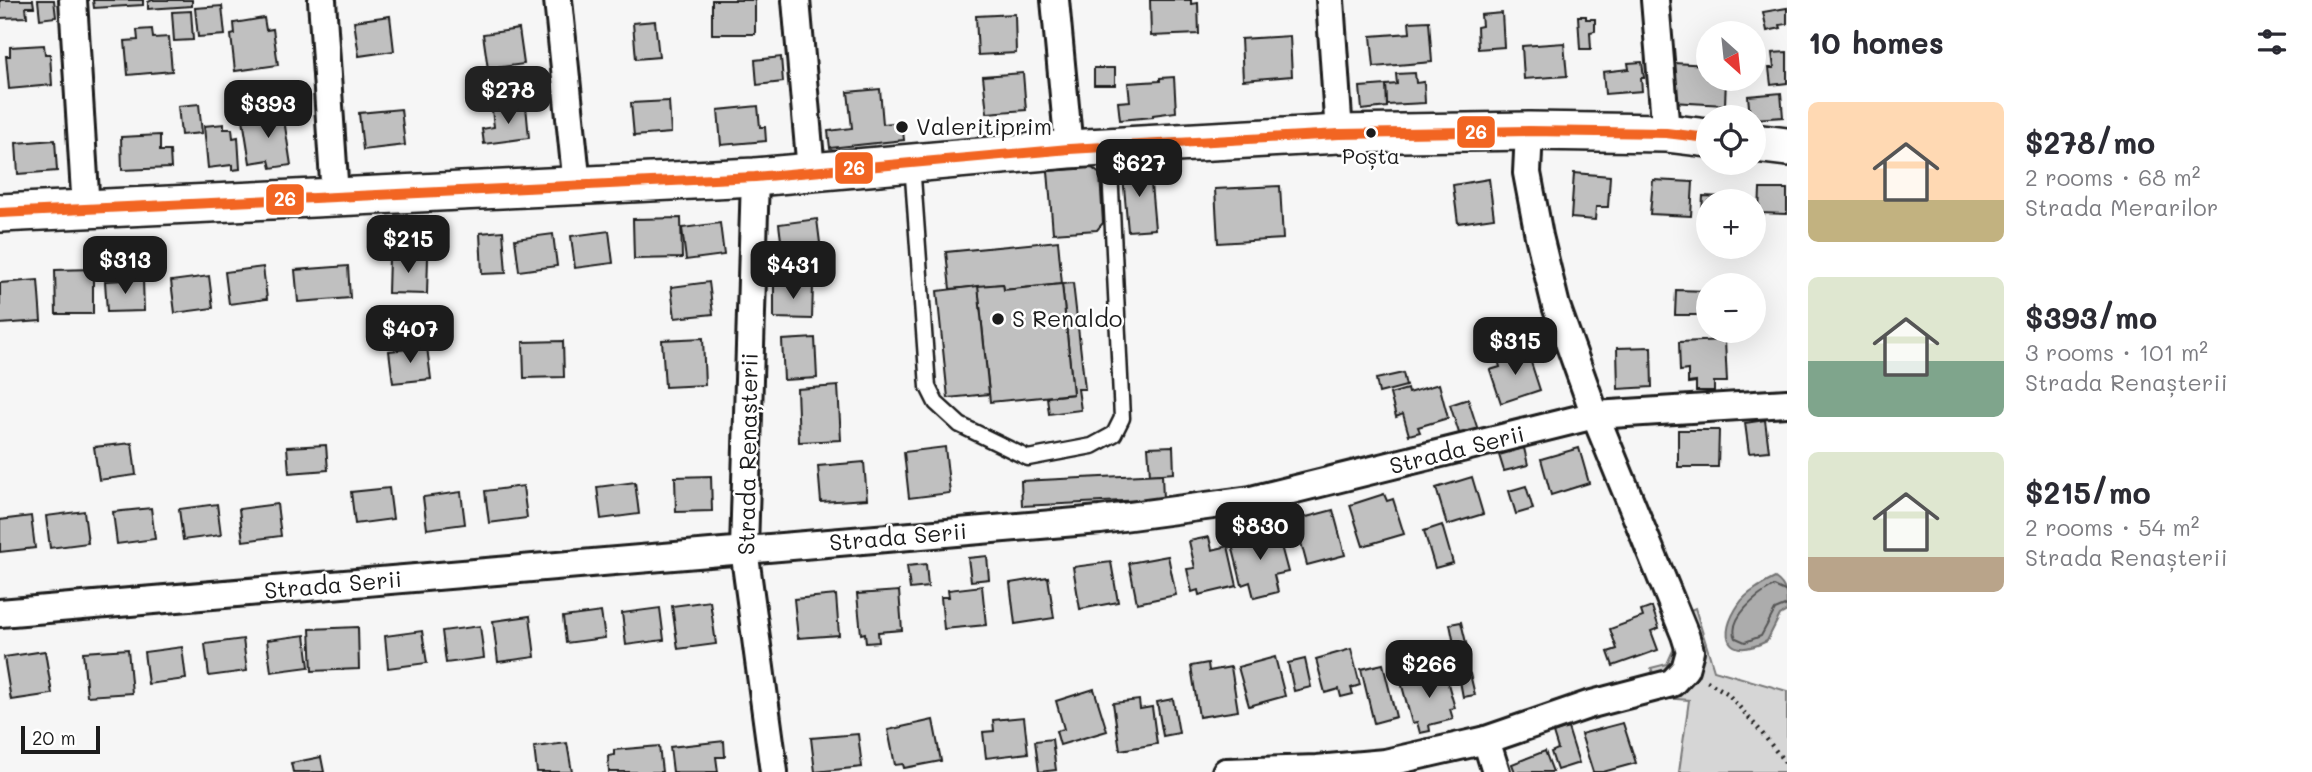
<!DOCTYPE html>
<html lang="en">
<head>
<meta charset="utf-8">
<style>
  body { margin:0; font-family:Mali,sans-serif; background:#f2f2f3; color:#2b2b33; height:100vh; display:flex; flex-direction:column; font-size:26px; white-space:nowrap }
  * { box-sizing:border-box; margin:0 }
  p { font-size:23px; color:#7c7c81 }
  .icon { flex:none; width:38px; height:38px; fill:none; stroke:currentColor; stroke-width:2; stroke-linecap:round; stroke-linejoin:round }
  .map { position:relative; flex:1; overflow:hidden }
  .drawer { display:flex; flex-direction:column; background:#fff; width:525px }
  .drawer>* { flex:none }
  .needle { width:46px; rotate:153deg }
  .controls { position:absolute; left:1696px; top:21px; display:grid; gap:14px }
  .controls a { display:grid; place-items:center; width:70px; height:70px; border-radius:50%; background:#fff; box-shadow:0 7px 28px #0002; font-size:35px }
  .scale { position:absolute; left:21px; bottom:18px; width:79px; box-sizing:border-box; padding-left:7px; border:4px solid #1c1c1c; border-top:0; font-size:19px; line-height:24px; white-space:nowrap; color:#1c1c1c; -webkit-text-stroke:5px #fff; paint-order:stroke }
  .price { position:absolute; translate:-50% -60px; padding:0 16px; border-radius:14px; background:#1c1c1c; color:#fff; font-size:23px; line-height:46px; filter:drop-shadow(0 2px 4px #0008) }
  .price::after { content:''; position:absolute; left:50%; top:42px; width:21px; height:16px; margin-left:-10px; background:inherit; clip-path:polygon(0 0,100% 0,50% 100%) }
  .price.selected { background:#222; color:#fff }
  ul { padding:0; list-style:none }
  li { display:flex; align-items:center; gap:21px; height:175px; padding:0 21px }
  li span { display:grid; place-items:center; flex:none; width:196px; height:140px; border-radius:10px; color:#555 }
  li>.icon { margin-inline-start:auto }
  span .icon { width:84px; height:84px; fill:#fffc; stroke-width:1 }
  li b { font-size:30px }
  h2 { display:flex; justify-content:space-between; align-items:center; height:84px; padding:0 21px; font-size:30px }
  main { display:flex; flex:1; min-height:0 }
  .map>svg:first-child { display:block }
</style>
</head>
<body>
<main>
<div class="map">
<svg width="1787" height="772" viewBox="0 0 1787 772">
  <rect width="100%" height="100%" fill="#f6f6f6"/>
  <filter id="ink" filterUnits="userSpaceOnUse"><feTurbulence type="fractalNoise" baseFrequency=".0143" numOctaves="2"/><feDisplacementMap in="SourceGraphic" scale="14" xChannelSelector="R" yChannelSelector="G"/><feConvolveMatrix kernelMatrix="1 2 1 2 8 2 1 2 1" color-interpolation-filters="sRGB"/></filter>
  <g filter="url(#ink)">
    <polygon fill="#d6d6d6" stroke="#797979" stroke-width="2" points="1695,608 1714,670 1787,691 1787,772 1679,772 1689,700 1664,698 1651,668 1667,664 1675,646 1665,621"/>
    <path fill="#acacac" stroke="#727272" stroke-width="2" d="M1775,578c12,8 12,18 12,33l-7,4 -13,26c-40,20 -50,-5 -28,-37 8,-12 24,-20 36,-26z"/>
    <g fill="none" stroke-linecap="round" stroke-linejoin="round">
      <path stroke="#565656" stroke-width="2" d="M1787,592l-13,-6c-16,9 -47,32 -38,52l9,4 16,-6 14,-26 12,-5"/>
    </g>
    <g fill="#c0c0c0" stroke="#1c1c1c" stroke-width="2">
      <polygon points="0,0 33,0 34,7 26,7 27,17 0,18"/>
      <polygon points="38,0 54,0 56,17 40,19"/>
      <polygon points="93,0 143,0 143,5 94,8"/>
      <polygon points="152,0 192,0 192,6 148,9 148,2"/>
      <rect x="712" y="0" width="43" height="34"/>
      <polygon points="1150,0 1191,0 1191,4 1198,3 1199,34 1151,36"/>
      <polygon points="222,6 225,35 198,37 195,8"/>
      <polygon points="1787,8 1787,24 1780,25 1781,28 1767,31 1763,12"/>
      <polygon points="191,11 193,40 174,41 172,12"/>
      <polygon points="1502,13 1504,47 1478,49 1477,27 1482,26 1481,15"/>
      <polygon points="1015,14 1016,53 978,55 976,16"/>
      <polygon points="390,16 394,51 359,56 354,21"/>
      <polygon points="1578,16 1586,16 1586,19 1595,19 1595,31 1590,32 1591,49 1580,49"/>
      <polygon points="264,18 266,30 273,29 278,65 235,71 231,35 235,34 234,23"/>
      <polygon points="655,21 659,57 636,59 633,23"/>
      <polygon points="1429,21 1432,62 1374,67 1371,36 1410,33 1409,22"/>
      <polygon points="152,29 153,38 169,37 172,71 128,75 125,41 138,40 137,30"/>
      <polygon points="519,29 524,64 488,69 483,34"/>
      <polygon points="1290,36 1292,76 1243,80 1241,39"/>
      <polygon points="1564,43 1567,76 1524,79 1522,46"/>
      <polygon points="44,45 45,54 50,54 52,85 9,89 6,56 10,56 10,47"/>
      <polygon points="1787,52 1787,83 1771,85 1769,68 1774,68 1772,53"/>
      <polygon points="781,57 783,82 757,85 755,60"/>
      <polygon points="1642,62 1644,78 1641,78 1642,91 1605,94 1603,72 1629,69 1628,63"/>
      <polygon points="1673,63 1708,65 1708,79 1726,79 1725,105 1671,102"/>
      <rect x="1094" y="68" width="21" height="17"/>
      <polygon points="1023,73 1026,110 987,113 983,76"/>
      <polygon points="1415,73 1416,83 1424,82 1425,103 1387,105 1386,85 1397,84 1396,74"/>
      <polygon points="1174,77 1176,112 1153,115 1153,117 1120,120 1118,102 1130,101 1128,83 1160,81 1160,78"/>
      <polygon points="1386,85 1387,107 1362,110 1360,87"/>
      <polygon points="880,89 883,124 902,122 904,140 830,148 828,131 852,128 848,92"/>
      <polygon points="1781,93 1783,117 1754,119 1750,117 1748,96"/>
      <polygon points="669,101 671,133 634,136 631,103"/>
      <polygon points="199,104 202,133 181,135 178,106"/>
      <polygon points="526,106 529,138 484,144 482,129 494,127 492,110"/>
      <polygon points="758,106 760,127 765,127 766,141 721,145 718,110"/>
      <polygon points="401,109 405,145 363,150 359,113"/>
      <polygon points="283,113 291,165 271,168 269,160 250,163 243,119"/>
      <polygon points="224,124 224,129 232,129 233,138 238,137 240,169 232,170 232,165 208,168 204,126"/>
      <polygon points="160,135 160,151 170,151 171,168 122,170 121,137"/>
      <polygon points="55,140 57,171 18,174 16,143"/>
      <polygon points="1142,166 1150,173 1155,229 1128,231 1123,176 1129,167"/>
      <polygon points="1092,168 1100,174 1103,223 1097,230 1053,233 1048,171"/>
      <polygon points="1574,173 1610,176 1608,207 1596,207 1595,220 1571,218"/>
      <polygon points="1489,179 1494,218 1458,223 1453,185"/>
      <polygon points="1653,180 1693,182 1691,216 1650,214"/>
      <polygon points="1280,186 1283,239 1218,243 1215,189"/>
      <polygon points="1760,189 1787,189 1787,214 1759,213"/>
      <polygon points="1703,196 1723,197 1722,201 1708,201 1708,229 1701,229"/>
      <polygon points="681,218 682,258 634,259 633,219"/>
      <polygon points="817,219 821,251 783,256 779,224"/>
      <polygon points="720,223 724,255 686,260 682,228"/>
      <polygon points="503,231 506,273 482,274 480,233"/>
      <polygon points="609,231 613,263 575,268 571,236"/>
      <polygon points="553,234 557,266 519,271 515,239"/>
      <polygon points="1058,241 1062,284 1004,290 1003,284 950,289 946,252"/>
      <polygon points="389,257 428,257 427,294 388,293"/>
      <polygon points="348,266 350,298 298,302 295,270"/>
      <polygon points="263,267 267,299 229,304 225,272"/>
      <polygon points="93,269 93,314 56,314 55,270"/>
      <polygon points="209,276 213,308 175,313 171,281"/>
      <polygon points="143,279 144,311 107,312 105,281"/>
      <polygon points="38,280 41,321 0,324 0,283"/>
      <polygon points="709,282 713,314 675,318 671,287"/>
      <polygon points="1073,283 1085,389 1078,389 1081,410 1049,414 1047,397 1073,394 1062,284"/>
      <polygon points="774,284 813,285 812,319 774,318"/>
      <polygon points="1003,284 1004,290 1062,284 1073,394 990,402 978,286"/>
      <polygon points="978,286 989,394 948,398 937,291"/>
      <polygon points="1676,290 1708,291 1708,304 1700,304 1700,315 1675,315"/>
      <polygon points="1549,327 1558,351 1537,359 1528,335"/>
      <polygon points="703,338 705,385 665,387 662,340"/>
      <polygon points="815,338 817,378 784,380 782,340"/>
      <polygon points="1725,340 1727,382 1714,382 1714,391 1696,391 1696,382 1688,383 1688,370 1680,371 1679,342"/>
      <polygon points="563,341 564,377 524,378 523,342"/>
      <polygon points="427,347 431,379 393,383 389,351"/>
      <polygon points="1651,347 1652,387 1618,389 1617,348"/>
      <polygon points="1527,350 1540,390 1501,403 1490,370 1500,367 1498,360"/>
      <polygon points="1403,373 1406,386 1379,393 1376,379"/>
      <polygon points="1439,384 1448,418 1418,427 1420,432 1409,435 1403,414 1396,417 1390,394 1407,389 1408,393"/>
      <polygon points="838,386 841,440 799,442 797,389"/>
      <polygon points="1468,399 1478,430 1460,436 1450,405"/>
      <polygon points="1765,420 1769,451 1749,453 1745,423"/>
      <polygon points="1678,430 1719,430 1718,467 1678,467"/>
      <polygon points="132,443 136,475 99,480 94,447"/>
      <polygon points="326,445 328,470 289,473 287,447"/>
      <polygon points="1173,446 1174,473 1150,475 1148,447"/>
      <polygon points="945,447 950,493 909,498 904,452"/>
      <polygon points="1524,448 1528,465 1504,471 1499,455"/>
      <polygon points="1579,448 1589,483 1551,495 1541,459"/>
      <polygon points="864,462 867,499 821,502 818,466"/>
      <polygon points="1162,474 1163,499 1022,506 1021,481"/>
      <polygon points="711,476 712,511 676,512 675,477"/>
      <polygon points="1472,477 1483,514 1447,525 1436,488"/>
      <polygon points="635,482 639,514 601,519 597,487"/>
      <polygon points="523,486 527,518 489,523 485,491"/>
      <polygon points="1526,486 1533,509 1516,514 1509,491"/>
      <polygon points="389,488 393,519 355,524 351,492"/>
      <polygon points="461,492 465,524 427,529 423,497"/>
      <polygon points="1384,494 1387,501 1393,499 1404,534 1363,546 1350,505"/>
      <polygon points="217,504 221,535 183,540 179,509"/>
      <polygon points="277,504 281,536 243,541 239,509"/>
      <polygon points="151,508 155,539 117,544 113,512"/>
      <polygon points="1333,510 1345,555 1307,565 1295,520"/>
      <polygon points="84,511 88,543 50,548 46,516"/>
      <polygon points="31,516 35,548 0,552 0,520"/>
      <polygon points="1442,525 1453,563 1435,568 1424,531"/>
      <polygon points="1277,531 1288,572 1274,575 1278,592 1254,598 1250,582 1242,585 1232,545 1239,543 1238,540"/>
      <polygon points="1209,537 1212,550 1228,546 1237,586 1199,595 1198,590 1192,592 1187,569 1195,568 1189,541"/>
      <polygon points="987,556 989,579 971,581 968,558"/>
      <polygon points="1168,556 1176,595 1137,603 1129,563"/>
      <polygon points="1111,562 1118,602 1080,609 1073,567"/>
      <polygon points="926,564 928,587 910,589 907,566"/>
      <polygon points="1048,577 1054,618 1015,624 1010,583"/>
      <polygon points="982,586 986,625 944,629 941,597 949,597 948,590"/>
      <polygon points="899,591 902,630 878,632 879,642 866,643 865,633 861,634 857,594"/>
      <polygon points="836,595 839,635 798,638 794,599"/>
      <polygon points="710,601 716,644 678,649 672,606"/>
      <polygon points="1652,607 1659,628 1651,631 1658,650 1613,666 1608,652 1617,649 1610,629 1643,617 1641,611"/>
      <polygon points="660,608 664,640 626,645 622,613"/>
      <polygon points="601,612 605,638 566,643 563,617"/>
      <polygon points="530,616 535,657 498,662 493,621"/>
      <polygon points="1461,622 1467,647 1455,649 1450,624"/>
      <polygon points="480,626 484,658 446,663 442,631"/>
      <polygon points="358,627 359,669 312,671 310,629"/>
      <polygon points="422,631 427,663 388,668 385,636"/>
      <polygon points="305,635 309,667 271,672 267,640"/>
      <polygon points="243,639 247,671 209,676 205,644"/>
      <polygon points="182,647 186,679 148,684 144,652"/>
      <polygon points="128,649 132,693 87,696 83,652"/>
      <polygon points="1351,649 1360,685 1351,688 1353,694 1341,697 1339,689 1325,693 1316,659"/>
      <polygon points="45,651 52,694 11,700 4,657"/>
      <polygon points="1275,657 1285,696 1249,706 1238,667"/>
      <polygon points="1305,659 1311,687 1294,691 1288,663"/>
      <polygon points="1208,663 1209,671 1231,667 1238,711 1199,717 1191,666"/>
      <polygon points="1383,664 1396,717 1374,723 1361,669"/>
      <polygon points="1444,670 1455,708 1450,709 1453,719 1429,725 1430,731 1420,733 1417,722 1412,723 1401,682"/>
      <polygon points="1470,674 1475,695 1463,697 1459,676"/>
      <polygon points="1094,689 1107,731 1060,745 1056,731 1064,729 1056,701"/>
      <polygon points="1173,699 1179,733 1163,736 1157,702"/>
      <polygon points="1139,700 1140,709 1152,707 1157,744 1120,750 1113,703"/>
      <polygon points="1024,717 1028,753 986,758 983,732 994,731 993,720"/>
      <polygon points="933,720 941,761 904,768 903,764 895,765 888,730"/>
      <polygon points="1623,723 1636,763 1603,772 1593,772 1581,734"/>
      <polygon points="1568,728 1579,763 1557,770 1551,752 1558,749 1553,733"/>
      <polygon points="858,734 862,767 815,772 811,738"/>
      <polygon points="1052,739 1056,770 1039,772 1035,741"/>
      <polygon points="724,741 725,757 716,757 718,772 673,772 670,747"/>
      <polygon points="567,743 572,772 537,772 534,747"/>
      <polygon points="659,746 662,772 609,772 608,756 614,755 614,750"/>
      <polygon points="1545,751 1553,772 1515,772 1512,764"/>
      <polygon points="321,757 324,772 293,772 291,763"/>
    </g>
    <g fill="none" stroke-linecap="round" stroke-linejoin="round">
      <g stroke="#1c1c1c" stroke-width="19">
        <polyline id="lane" points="912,163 928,387 936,403 960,425 1028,458 1092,446 1114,434 1122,418 1109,148"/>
      </g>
      <g stroke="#1c1c1c" stroke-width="32">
        <g id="street">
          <polyline points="73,0 86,210"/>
          <polyline points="322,0 335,196"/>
          <polyline points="558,0 577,186"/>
          <polyline points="796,0 811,171"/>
          <polyline points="1055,0 1069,149"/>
          <polyline points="1330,0 1339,134"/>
          <polyline points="1655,0 1666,133"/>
          <polyline points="755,177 744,549 774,772"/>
          <polyline points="0,613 1100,520 1251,500 1595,415 1787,403"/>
          <polyline points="1486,740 1496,772"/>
          <polyline points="1226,772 1317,769 1385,763 1486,740 1588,705 1672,683 1685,669 1690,651 1685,635 1595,415 1556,306 1539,236 1527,173 1529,131"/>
        </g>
      </g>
      <g stroke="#1c1c1c" stroke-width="42">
        <g id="secondary">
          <polyline points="1754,143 1787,147"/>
          <polyline points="0,213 755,177 1069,149 1339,134 1529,131 1666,133 1708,138"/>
        </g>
      </g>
      <polyline stroke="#1c1c1c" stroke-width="4.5" stroke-dasharray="2 5" stroke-linecap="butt" points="1707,681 1727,693 1758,728 1787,765"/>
      <use href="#lane" stroke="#fff" stroke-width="14"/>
      <use href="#street" stroke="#fff" stroke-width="26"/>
      <use href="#secondary" stroke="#fff" stroke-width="37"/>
      <g stroke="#fff" stroke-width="16">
        <polyline id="bus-1" points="0,213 755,177 1069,149 1339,134 1529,131 1666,133 1708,138"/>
      </g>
      <use href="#bus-1" stroke="#f26522" stroke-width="10"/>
    </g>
  </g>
  <g fill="#1c1c1c" stroke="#fff" stroke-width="2.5">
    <circle cx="902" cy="127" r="7"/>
    <circle cx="1371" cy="133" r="6"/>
    <circle cx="998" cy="319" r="7"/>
  </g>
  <g text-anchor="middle" stroke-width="5" stroke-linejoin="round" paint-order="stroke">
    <g font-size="21" fill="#1c1c1c" stroke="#fff">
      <text x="1371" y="164">Poșta</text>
    </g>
    <g font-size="23" fill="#1c1c1c" stroke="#fff" text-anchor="start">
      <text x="916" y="135">Valeritiprim</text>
      <text x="1012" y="327">S Renaldo</text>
    </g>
    <g font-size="23" fill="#1c1c1c" stroke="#fff">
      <text transform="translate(1457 450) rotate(-14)" y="8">Strada Serii</text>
      <text transform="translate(748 454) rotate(-89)" y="8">Strada Renașterii</text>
      <text transform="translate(898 537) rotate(-5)" y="8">Strada Serii</text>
      <text transform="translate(333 585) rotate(-5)" y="8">Strada Serii</text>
    </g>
  </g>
  <g stroke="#fff" stroke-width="2.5">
    <rect x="1456" y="115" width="40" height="34" rx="7" fill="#f26522"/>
    <rect x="834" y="151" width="40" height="34" rx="7" fill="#f26522"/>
    <rect x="265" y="183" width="40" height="33" rx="7" fill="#f26522"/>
  </g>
  <g font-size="19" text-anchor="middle" font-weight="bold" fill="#fff">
    <text x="1476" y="139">26</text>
    <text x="854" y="175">26</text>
    <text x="285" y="206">26</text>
  </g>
</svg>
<div class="controls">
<a><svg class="needle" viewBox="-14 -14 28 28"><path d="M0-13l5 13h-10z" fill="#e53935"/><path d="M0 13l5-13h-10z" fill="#7c7c81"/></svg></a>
<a><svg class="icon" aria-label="locate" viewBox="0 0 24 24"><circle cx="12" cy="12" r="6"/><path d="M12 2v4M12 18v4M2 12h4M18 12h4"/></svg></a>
<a>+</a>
<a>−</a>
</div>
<div class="scale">20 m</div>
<b class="price selected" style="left:508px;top:126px">$278</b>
<b class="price" style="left:268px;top:140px">$393</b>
<b class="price" style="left:1139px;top:199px">$627</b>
<b class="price" style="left:408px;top:275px">$215</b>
<b class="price" style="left:125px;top:296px">$313</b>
<b class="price" style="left:793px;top:301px">$431</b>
<b class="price" style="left:410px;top:365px">$407</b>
<b class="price" style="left:1515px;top:377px">$315</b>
<b class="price" style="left:1260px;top:562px">$830</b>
<b class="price" style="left:1429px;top:700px">$266</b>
</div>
<section class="drawer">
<h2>10 homes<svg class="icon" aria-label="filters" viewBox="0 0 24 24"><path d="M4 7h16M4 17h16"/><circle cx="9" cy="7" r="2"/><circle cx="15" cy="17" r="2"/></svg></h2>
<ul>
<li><span style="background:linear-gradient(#ffd9b3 70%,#c2b280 0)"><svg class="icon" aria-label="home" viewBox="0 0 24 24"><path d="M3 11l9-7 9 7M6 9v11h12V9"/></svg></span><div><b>$278/mo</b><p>2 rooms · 68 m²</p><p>Strada Merarilor</p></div></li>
<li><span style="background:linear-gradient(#dfe7d0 60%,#7fa58c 0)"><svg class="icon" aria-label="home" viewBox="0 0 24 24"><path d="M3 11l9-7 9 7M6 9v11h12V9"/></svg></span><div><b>$393/mo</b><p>3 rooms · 101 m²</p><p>Strada Renașterii</p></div></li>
<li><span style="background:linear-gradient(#dfe7d0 75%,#b9a48a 0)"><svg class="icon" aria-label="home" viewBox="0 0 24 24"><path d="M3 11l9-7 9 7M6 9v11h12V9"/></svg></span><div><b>$215/mo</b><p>2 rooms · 54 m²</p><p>Strada Renașterii</p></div></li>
</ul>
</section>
</main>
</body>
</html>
